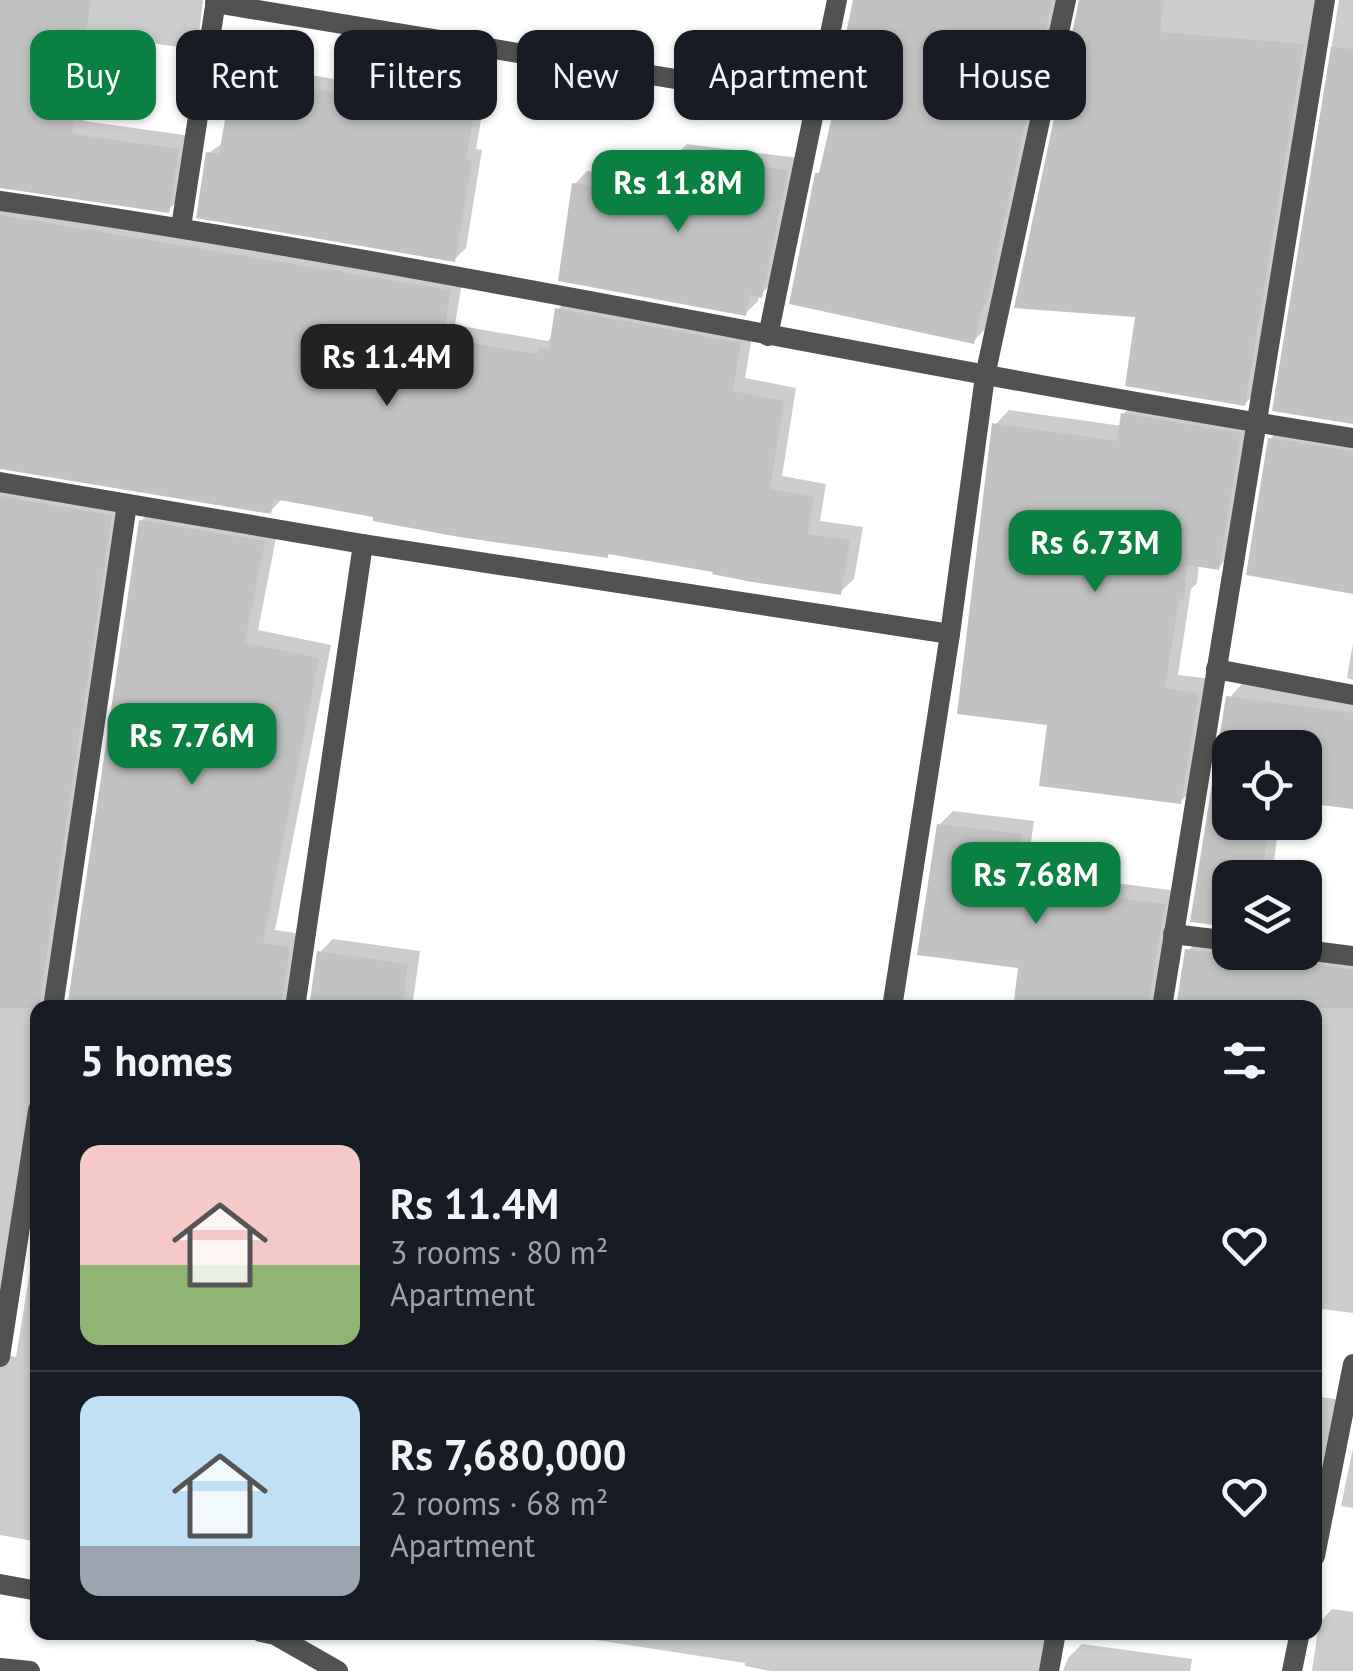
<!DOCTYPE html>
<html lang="en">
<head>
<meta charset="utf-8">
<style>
  body { margin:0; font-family:"PT Sans",sans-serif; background:#242831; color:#f1f3f6; height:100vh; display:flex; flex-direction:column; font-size:38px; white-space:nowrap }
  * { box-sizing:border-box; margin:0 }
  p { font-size:32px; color:#9ea1a6 }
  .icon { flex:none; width:55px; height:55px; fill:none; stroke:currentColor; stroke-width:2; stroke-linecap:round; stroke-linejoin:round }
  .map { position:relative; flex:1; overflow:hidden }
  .drawer { position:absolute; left:30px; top:1000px; width:1292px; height:640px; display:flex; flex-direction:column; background:#171b24; border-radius:20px; box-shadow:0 2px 8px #0004 }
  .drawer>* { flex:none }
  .top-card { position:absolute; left:30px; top:30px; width:1295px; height:90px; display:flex; gap:20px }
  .fabs { position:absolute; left:1212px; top:730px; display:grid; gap:20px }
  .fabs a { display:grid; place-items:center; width:110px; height:110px; border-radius:20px; background:#171b24; box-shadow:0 2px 8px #0004; font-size:50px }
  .price { position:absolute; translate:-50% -85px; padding:0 22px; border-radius:20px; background:#0b8043; color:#fff; font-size:32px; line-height:65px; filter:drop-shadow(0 2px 5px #0008) }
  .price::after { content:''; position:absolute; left:50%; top:60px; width:30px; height:22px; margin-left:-15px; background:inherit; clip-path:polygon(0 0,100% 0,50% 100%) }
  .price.on { background:#222; color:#fff }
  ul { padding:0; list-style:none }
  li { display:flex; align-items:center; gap:30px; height:250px; padding:0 50px }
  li+li { border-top:2px solid #363941 }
  li span { display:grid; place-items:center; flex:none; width:280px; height:200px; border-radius:20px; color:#555 }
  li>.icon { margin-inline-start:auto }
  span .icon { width:120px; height:120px; fill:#fffc; stroke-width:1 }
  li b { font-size:42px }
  h2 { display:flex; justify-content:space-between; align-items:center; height:120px; padding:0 50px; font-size:42px }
  .pill { padding:0 35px; border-radius:20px; background:#171b24; box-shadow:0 2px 8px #0004; font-size:35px; line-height:90px }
  .pill.on { background:#0b8043; color:#fff }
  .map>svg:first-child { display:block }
</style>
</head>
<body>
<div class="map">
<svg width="1353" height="1671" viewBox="0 0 1353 1671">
  <rect width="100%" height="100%" fill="#fff"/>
  <g fill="#0003">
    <polygon points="0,0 203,0 199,34 185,48 96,35 84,121 191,136 182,197 168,210 0,187"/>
    <polygon points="854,0 1061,0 987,327 974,341 823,170 845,71"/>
    <polygon points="1082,0 1321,0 1258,390 1245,404 1138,315"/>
    <polygon points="1339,0 1353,0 1353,422 1275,409"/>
    <polygon points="359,28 492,56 476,149 482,150 466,248 454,260 209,153 224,142 235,76 246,64 340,80 347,40"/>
    <polygon points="687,144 799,158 773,283 759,295 758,301 745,314 575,184 587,171 626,176 630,172 671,179 674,157"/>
    <polygon points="0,191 463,276 455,325 548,341 554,335 557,310 571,296 753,330 745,378 796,388 782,476 826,484 820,521 863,527 854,579 840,592 611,552 607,556 283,498 270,512 1,466 0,474"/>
    <polygon points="1138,400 1254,420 1232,553 1218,568 1199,564 1197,583 1191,589 1178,675 1212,679 1195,787 1180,802 1050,723 995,425 1009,410 1122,426 1123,414"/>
    <polygon points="1284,426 1353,437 1353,592 1270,439"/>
    <polygon points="0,474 124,502 57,1005 68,1008 38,1008 38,1095 0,1333"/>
    <polygon points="155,507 278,528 258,630 331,645 275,930 302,934 295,1000 306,1008 69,1008 141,521"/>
    <polygon points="1353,643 1353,680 1347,678"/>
    <polygon points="1242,684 1353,696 1353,807 1305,801 1305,748 1230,748 1230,822 1279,822 1272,878 1230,878 1230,925 1229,698"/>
    <polygon points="953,811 1034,821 1028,863 1039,865 1038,873 1177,891 1168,1006 1175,1008 1016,1008 1021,966 939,825"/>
    <polygon points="1201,937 1230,940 1230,952 1353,955 1353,1313 1315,1308 1315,1008 1188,951"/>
    <polygon points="333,939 420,951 412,1008 310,1008 320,952"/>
    <polygon points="38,1220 38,1542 0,1535 0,1343 4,1354 16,1357"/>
    <polygon points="1315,1396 1341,1400 1315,1529"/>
    <polygon points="1353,1448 1353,1508 1341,1506"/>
    <polygon points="1332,1609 1353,1612 1353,1671 1312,1671 1319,1623"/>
    <polygon points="544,1632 1012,1632 1012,1635 1051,1640 1059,1671 770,1671 745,1666 745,1663"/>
    <polygon points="1082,1644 1192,1659 1190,1671 1063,1671 1068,1658"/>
  </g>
  <g fill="#c2c2c2">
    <polygon points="0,0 91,0 72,134 179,149 169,213 0,188"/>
    <polygon points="853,0 1052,0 986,305 983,305 974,344 789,304 815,173 819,173 842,73 838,72"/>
    <polygon points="1079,0 1164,0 1160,32 1304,44 1245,406 1125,386 1135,317 1014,308"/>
    <polygon points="345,38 430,54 429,58 481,67 466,160 472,161 455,262 196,218 206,152 219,154 233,74 335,92"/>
    <polygon points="1331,47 1353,49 1353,424 1272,411"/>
    <polygon points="672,156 788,170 762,298 750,295 746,316 558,281 572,183 614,188 615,184 666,192"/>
    <polygon points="0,215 451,290 443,338 537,354 538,347 549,348 555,308 741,343 733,391 784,401 770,489 814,497 808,534 850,540 841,595 752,582 712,574 713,572 608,554 608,558 459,537 373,521 373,517 274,499 271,514 0,469"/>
    <polygon points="1121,413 1241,433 1219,570 1187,565 1184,600 1179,599 1165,688 1199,693 1181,804 1039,786 1047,725 957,714 992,423 1117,441"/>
    <polygon points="1268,438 1353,451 1353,594 1246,575"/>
    <polygon points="0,496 112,515 39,1008 0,1008"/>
    <polygon points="139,520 265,541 245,643 319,658 263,943 290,947 281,1008 67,1008"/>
    <polygon points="1226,696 1353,713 1353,809 1305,803 1305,748 1230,748 1230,822 1269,822 1262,878 1230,878 1230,927 1190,922"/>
    <polygon points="937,824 1022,834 1016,876 1027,878 1025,886 1165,904 1148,1008 1013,1008 1018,968 917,955"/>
    <polygon points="1185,949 1228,955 1252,952 1353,970 1353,1008 1176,1008"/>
    <polygon points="317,951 408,964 402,1008 309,1008"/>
  </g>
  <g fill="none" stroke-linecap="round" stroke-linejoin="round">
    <g stroke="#525252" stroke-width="20">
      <polyline points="215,3 815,102"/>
      <path d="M0,201c453,65 901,166 1353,237"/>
      <polyline points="181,227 216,0"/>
      <polyline points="768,336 837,0"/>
      <polyline points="0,482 363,544 950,634"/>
      <polyline points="1216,669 1353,695"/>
      <polyline points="1173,934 1230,941"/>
      <polyline points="1305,950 1353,956"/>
      <polyline points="53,1008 127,504"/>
      <polyline points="295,1008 363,544"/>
      <polyline points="892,1008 950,634 985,376 1066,0"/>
      <polyline points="1162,1008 1325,0"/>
      <polyline points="0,1357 38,1110"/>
      <polyline points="1315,1556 1353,1364"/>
      <polyline points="0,1584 38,1591"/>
      <polyline points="261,1632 275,1635 338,1671"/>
      <polyline points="0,1668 30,1671"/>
      <polyline points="1049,1671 1056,1632"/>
      <polyline points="1292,1671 1300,1632"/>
    </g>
  </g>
</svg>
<div class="fabs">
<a><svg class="icon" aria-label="locate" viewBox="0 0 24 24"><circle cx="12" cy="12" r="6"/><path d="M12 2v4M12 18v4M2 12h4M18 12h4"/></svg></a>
<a><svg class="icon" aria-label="layers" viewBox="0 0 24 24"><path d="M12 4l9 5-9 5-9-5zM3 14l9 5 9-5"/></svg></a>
</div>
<b class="price" style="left:678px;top:235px">Rs 11.8M</b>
<b class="price on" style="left:387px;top:409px">Rs 11.4M</b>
<b class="price" style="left:1095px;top:595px">Rs 6.73M</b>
<b class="price" style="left:192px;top:788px">Rs 7.76M</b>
<b class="price" style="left:1036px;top:927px">Rs 7.68M</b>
<div class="top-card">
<a class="pill on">Buy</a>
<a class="pill">Rent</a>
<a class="pill">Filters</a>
<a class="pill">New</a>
<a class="pill">Apartment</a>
<a class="pill">House</a>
</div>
<section class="drawer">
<h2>5 homes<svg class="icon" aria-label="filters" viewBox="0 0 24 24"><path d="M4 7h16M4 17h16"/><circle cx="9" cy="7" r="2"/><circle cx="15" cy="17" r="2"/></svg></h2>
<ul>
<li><span style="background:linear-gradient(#f6c9c9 60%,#8fb573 0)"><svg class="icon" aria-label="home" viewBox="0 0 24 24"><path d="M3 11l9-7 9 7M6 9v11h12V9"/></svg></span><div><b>Rs 11.4M</b><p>3 rooms · 80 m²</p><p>Apartment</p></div><svg class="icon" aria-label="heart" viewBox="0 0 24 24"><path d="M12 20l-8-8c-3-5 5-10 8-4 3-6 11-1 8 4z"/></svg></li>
<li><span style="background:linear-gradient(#bfe0f5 75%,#9aa5b1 0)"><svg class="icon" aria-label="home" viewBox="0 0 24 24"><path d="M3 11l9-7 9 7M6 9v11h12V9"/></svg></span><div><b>Rs 7,680,000</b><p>2 rooms · 68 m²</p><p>Apartment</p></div><svg class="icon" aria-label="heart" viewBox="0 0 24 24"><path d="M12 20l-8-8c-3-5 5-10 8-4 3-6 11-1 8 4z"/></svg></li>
</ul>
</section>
</div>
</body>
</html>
